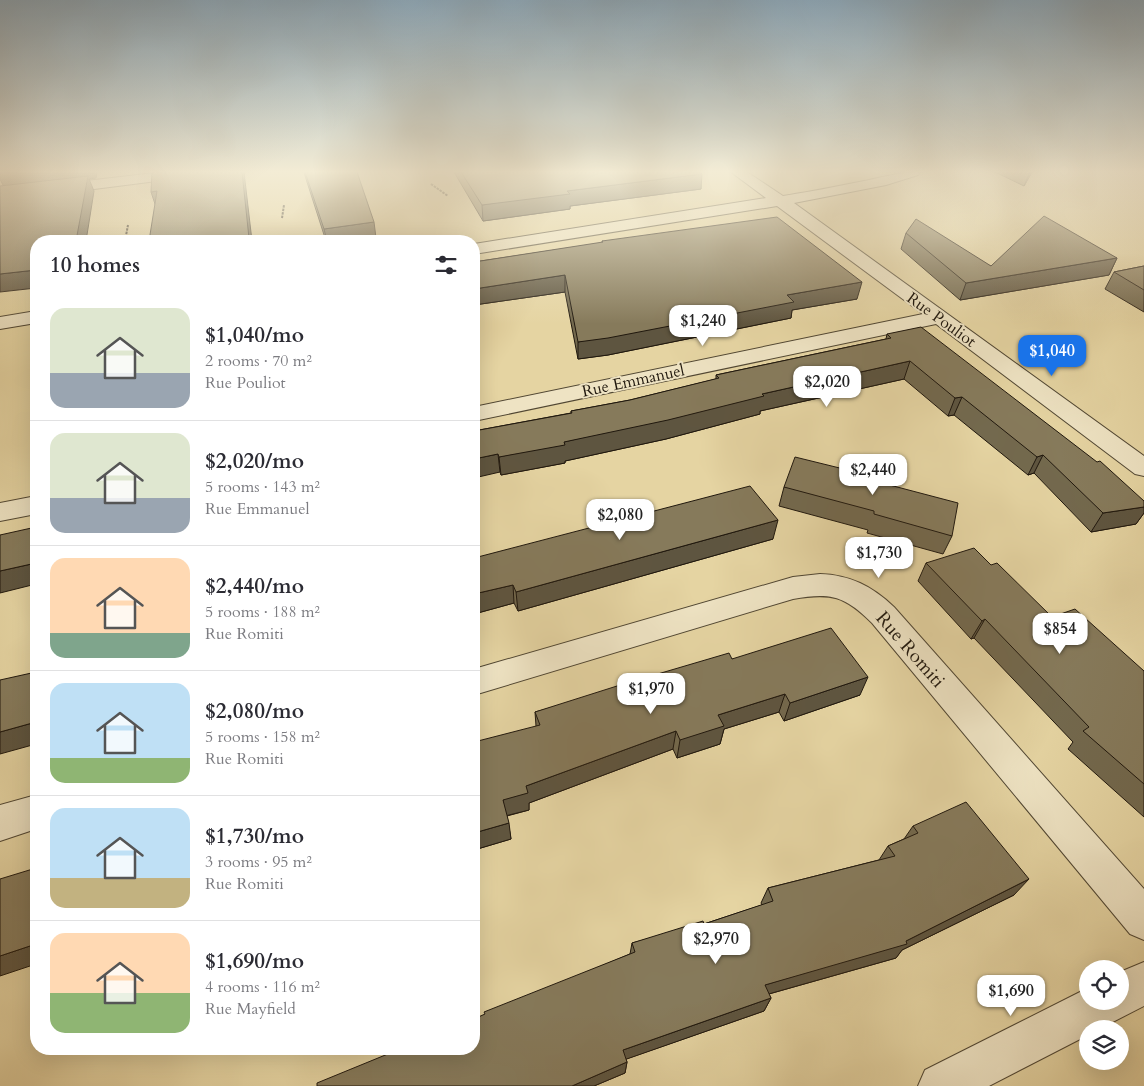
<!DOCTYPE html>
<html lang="en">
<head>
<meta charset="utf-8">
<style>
  body { margin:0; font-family:Cardo,serif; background:#f2f2f3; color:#2b2b33; height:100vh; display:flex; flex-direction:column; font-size:19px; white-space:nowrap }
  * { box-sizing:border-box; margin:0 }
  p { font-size:16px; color:#7c7c81 }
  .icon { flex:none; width:28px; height:28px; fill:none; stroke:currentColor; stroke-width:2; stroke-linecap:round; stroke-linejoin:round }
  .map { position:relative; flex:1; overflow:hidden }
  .sheet { position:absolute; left:30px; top:235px; width:450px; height:820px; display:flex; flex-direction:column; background:#fff; border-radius:20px; box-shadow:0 5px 20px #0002 }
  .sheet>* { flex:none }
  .controls { position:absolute; left:1079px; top:960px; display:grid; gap:10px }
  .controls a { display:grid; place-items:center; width:50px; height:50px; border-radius:50%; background:#fff; box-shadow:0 5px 20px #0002; font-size:25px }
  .price { position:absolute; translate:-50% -42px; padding:0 11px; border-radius:10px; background:#fff; color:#222; font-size:16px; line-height:32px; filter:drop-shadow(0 1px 2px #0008) }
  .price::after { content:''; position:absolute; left:50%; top:30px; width:15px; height:11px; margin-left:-8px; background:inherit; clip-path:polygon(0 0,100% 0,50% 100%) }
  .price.selected { background:#1a73e8; color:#fff }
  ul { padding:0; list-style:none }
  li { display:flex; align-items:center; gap:15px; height:125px; padding:0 20px }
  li+li { border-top:1px solid #e1e1e2 }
  li span { display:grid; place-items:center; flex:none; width:140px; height:100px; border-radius:15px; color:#555 }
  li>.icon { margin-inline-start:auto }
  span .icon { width:60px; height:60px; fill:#fffc; stroke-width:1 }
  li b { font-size:21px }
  h2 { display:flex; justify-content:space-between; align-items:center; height:60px; padding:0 20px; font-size:21px }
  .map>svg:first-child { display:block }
</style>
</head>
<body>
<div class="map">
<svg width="1144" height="1086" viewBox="0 0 1144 1086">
  <rect width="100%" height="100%" fill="#e5d4a2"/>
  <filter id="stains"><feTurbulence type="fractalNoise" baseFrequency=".004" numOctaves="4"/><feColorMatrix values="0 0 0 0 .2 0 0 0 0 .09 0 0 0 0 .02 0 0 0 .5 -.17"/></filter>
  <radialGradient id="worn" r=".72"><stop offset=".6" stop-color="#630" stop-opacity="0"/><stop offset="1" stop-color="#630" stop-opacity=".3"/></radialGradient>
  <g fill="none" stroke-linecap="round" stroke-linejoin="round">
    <g stroke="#514733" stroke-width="2">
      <g id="street">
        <polygon points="163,172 203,172 201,175 196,176 0,201 0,191"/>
        <path d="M731,172h16l36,24c26,-4 51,-9 76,-14 22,-4 39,-10 61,-10l-2,3 -32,10 -92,18 350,253v20l-9,-2 -199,-150 -462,97v-14l449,-93 -146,-108 -303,48v-10l292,-46z"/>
        <polygon points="36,311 36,323 0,329 0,317"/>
        <polygon points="36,496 36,514 0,521 0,503"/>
        <path d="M820,574c30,1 52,12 74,33l250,282v51l-14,-6 -258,-311c-27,-27 -41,-31 -79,-24l-319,96v-26l319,-92z"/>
        <polygon points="36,795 36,829 0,841 0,805"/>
        <polygon points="1144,962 1144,1006 1099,1029 1088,1029 1088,1035 989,1086 918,1086 925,1070 1088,988 1088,1001 1120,1001 1120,972"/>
      </g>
    </g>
    <g stroke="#20180e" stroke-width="2" stroke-dasharray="2.5 1" stroke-linecap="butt">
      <polyline points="431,184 448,196"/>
      <polyline points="282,218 284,205"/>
      <polyline points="125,241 128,225"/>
    </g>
    <use href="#street" fill="#eee3c3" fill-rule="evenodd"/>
  </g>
  <g fill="#73694e" stroke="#20180e">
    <polygon points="304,172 357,172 376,238 355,241 326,241 307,182"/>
    <polygon points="454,172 699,172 701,189 570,206 570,209 483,221"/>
    <polygon points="995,172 1032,172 1024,186"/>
    <polygon points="906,233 991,266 1117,258 1109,275 960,300 901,249"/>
    <polygon points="602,241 857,299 792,310 791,318 608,355 578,359 565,292 474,305 474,262 602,243"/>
    <polygon points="1144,266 1144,312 1105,289 1114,272"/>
    <polygon points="887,334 1144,501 1144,513 1136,524 1091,532 1034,473 1028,475 954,415 948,416 904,379 760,411 760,414 666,439 565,461 565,463 501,475 500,472 474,431 571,413 571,411 630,400 716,379 716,375 886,339"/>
    <polygon points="863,478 952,536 943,554 867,533 868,530 779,506 784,487"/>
    <polygon points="773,539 518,611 514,603 474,614 474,558"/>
    <polygon points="926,563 991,565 1052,617 1144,671 1144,817 1068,749 1073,742 974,638 971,639 918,581"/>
    <polygon points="732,659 860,695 784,721 779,712 724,729 720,744 677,758 673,749 529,803 529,810 507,816 511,839 474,850 536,726 535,712"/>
    <polygon points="913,826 1014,895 902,950 896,958 769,994 771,998 764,1011 626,1059 627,1062 625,1073 594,1086 317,1086 630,954 632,943 704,924 762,905 761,903 768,888 879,860 888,846 904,839"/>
  </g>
  <g fill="#5e5540" stroke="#20180e">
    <polygon points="17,172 97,172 96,178 89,179 94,191 86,241 76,241 5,189 0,179 0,173"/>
    <polygon points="242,172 244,172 252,241 225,241"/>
    <polygon points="1030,172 1032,172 1024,186"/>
    <polygon points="702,174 701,189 570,206 570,209 483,221 482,205 567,191"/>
    <polygon points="157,191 156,207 151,192"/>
    <polygon points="374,222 376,238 355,241 327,241 324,229"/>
    <polygon points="1117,258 1109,275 960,300 966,283"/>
    <polygon points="36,270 36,288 0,292 0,274"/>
    <polygon points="565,275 565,292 474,305 474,289"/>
    <polygon points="862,282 857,299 792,310 791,318 608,355 578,359 578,342 787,295"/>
    <polygon points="910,361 904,379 760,411 760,414 666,439 565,461 565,463 501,475 499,457 564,442 762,394"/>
    <polygon points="962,397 954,415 948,416 955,398"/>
    <polygon points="498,454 500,472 474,478 474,459"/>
    <polygon points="1043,455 1034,473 1028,475 1037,457"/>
    <polygon points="1144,507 1144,513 1136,524 1091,532 1103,513"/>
    <polygon points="778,520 773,539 518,611 516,592"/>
    <polygon points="36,563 36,584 0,593 0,571"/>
    <polygon points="513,585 514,603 474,614 474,594"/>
    <polygon points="985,619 974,638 971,639 982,621"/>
    <polygon points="868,677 860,695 784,721 790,703"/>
    <polygon points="785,694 779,712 724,729 720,744 677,758 680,740 718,715"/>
    <polygon points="36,722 36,744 0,754 0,732"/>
    <polygon points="676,731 673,749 529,803 529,810 505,816 503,800 526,786"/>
    <polygon points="509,823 511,839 474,850 474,833"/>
    <polygon points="1029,879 1014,895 902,950 896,958 758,997 765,985 906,941"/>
    <polygon points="36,944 36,964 0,976 0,956"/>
    <polygon points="771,998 764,1011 621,1061 623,1050"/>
    <polygon points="627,1062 625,1073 594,1086 572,1086"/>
  </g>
  <g fill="#867a5b" stroke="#20180e">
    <polygon points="0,172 17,172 0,173"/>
    <polygon points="152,172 242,172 249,238 225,241 149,241 157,191 151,192"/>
    <polygon points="305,172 357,172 374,222 324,229"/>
    <polygon points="461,172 699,172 702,174 567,191 570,194 482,205"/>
    <polygon points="88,176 76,241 36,241 36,270 0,274 0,186"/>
    <polygon points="1044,216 1117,258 966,283 906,233 916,219 991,266"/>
    <polygon points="777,217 862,282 787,295 794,302 608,338 578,342 565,275 474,289 474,262 603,242 602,241"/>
    <polygon points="1144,266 1144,290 1114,272"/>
    <polygon points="921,327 1097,462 1100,461 1144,501 1144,507 1103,513 1043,455 1037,457 962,397 955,398 910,361 762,394 764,396 668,420 564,442 565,445 499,457 498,454 474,459 474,431 572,413 571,411 630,400 719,378 716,375 891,338 887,334"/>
    <polygon points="795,457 864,474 863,478 958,503 952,536 874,514 874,511 784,487"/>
    <polygon points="750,486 778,520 516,592 513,585 474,594 474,558"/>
    <polygon points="36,527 36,563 0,571 0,535"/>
    <polygon points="974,548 991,565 997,563 1052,617 1075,609 1144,671 1144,784 1083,731 1089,727 985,619 982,621 926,563"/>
    <polygon points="831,628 868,677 790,703 785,694 718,715 724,726 680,740 676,731 526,786 528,793 503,800 509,823 474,833 474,742 540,725 535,712 617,686 729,653 732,659"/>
    <polygon points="36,672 36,722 0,732 0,680"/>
    <polygon points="966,802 1029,879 906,941 907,944 765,985 771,998 623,1050 627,1062 572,1086 317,1086 317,1083 400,1049 474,1049 474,1019 485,1014 484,1012 635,952 632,943 703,921 704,924 773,901 768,888 895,856 888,846 918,833 913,826"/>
    <polygon points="36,868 36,944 0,956 0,879"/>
  </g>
  <linearGradient id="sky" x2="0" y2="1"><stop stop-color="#8ca7b8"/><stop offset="0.53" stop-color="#f3ecd5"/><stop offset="1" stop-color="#f3ecd5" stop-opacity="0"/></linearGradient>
  <rect width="1144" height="324" fill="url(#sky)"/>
  <g text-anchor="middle" stroke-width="4" stroke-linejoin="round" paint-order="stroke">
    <g font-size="16" fill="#20180e" stroke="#eee3c3">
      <text transform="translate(942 319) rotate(36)" y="6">Rue Pouliot</text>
      <text transform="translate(633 380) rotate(-12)" y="6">Rue Emmanuel</text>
    </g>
    <g font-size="19" fill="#20180e" stroke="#eee3c3">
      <text transform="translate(911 649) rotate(49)" y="7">Rue Romiti</text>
    </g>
  </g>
  <rect width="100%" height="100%" filter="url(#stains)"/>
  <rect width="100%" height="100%" fill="url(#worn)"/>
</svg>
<div class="controls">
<a><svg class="icon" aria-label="locate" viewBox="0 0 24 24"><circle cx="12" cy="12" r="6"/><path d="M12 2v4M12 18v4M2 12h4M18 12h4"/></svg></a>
<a><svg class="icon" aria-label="layers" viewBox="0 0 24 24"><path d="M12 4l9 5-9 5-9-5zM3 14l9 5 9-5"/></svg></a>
</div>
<b class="price" style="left:703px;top:347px">$1,240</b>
<b class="price selected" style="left:1052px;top:377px">$1,040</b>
<b class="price" style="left:827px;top:408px">$2,020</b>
<b class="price" style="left:873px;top:496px">$2,440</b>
<b class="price" style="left:620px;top:541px">$2,080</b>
<b class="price" style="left:879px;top:579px">$1,730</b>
<b class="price" style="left:1060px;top:655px">$854</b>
<b class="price" style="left:651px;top:715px">$1,970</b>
<b class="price" style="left:716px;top:965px">$2,970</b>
<b class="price" style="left:1011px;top:1017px">$1,690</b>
<section class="sheet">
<h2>10 homes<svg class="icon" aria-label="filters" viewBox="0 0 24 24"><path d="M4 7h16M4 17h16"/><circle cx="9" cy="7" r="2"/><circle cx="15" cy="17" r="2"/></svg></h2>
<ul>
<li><span style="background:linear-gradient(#dfe7d0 65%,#9aa5b1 0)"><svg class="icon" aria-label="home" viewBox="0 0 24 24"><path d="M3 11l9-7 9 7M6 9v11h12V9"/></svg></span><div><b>$1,040/mo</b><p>2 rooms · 70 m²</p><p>Rue Pouliot</p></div></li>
<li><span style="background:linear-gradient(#dfe7d0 65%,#9aa5b1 0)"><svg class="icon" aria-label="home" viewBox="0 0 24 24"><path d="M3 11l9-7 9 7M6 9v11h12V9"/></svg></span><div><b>$2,020/mo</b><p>5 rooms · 143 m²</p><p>Rue Emmanuel</p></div></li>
<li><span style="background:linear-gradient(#ffd9b3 75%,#7fa58c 0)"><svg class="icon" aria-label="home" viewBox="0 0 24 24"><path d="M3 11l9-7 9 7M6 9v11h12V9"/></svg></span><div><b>$2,440/mo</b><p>5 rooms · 188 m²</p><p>Rue Romiti</p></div></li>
<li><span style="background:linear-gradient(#bfe0f5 75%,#8fb573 0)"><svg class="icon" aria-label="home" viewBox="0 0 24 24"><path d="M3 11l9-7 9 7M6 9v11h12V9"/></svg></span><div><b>$2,080/mo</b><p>5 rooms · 158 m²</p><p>Rue Romiti</p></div></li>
<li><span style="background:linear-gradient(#bfe0f5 70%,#c2b280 0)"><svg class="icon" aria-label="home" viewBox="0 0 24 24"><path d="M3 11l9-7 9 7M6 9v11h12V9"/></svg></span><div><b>$1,730/mo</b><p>3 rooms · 95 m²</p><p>Rue Romiti</p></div></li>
<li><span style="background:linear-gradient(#ffd9b3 60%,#8fb573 0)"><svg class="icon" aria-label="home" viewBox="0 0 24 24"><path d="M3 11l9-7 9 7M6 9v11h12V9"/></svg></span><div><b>$1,690/mo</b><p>4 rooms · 116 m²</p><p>Rue Mayfield</p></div></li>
</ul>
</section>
</div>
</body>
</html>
